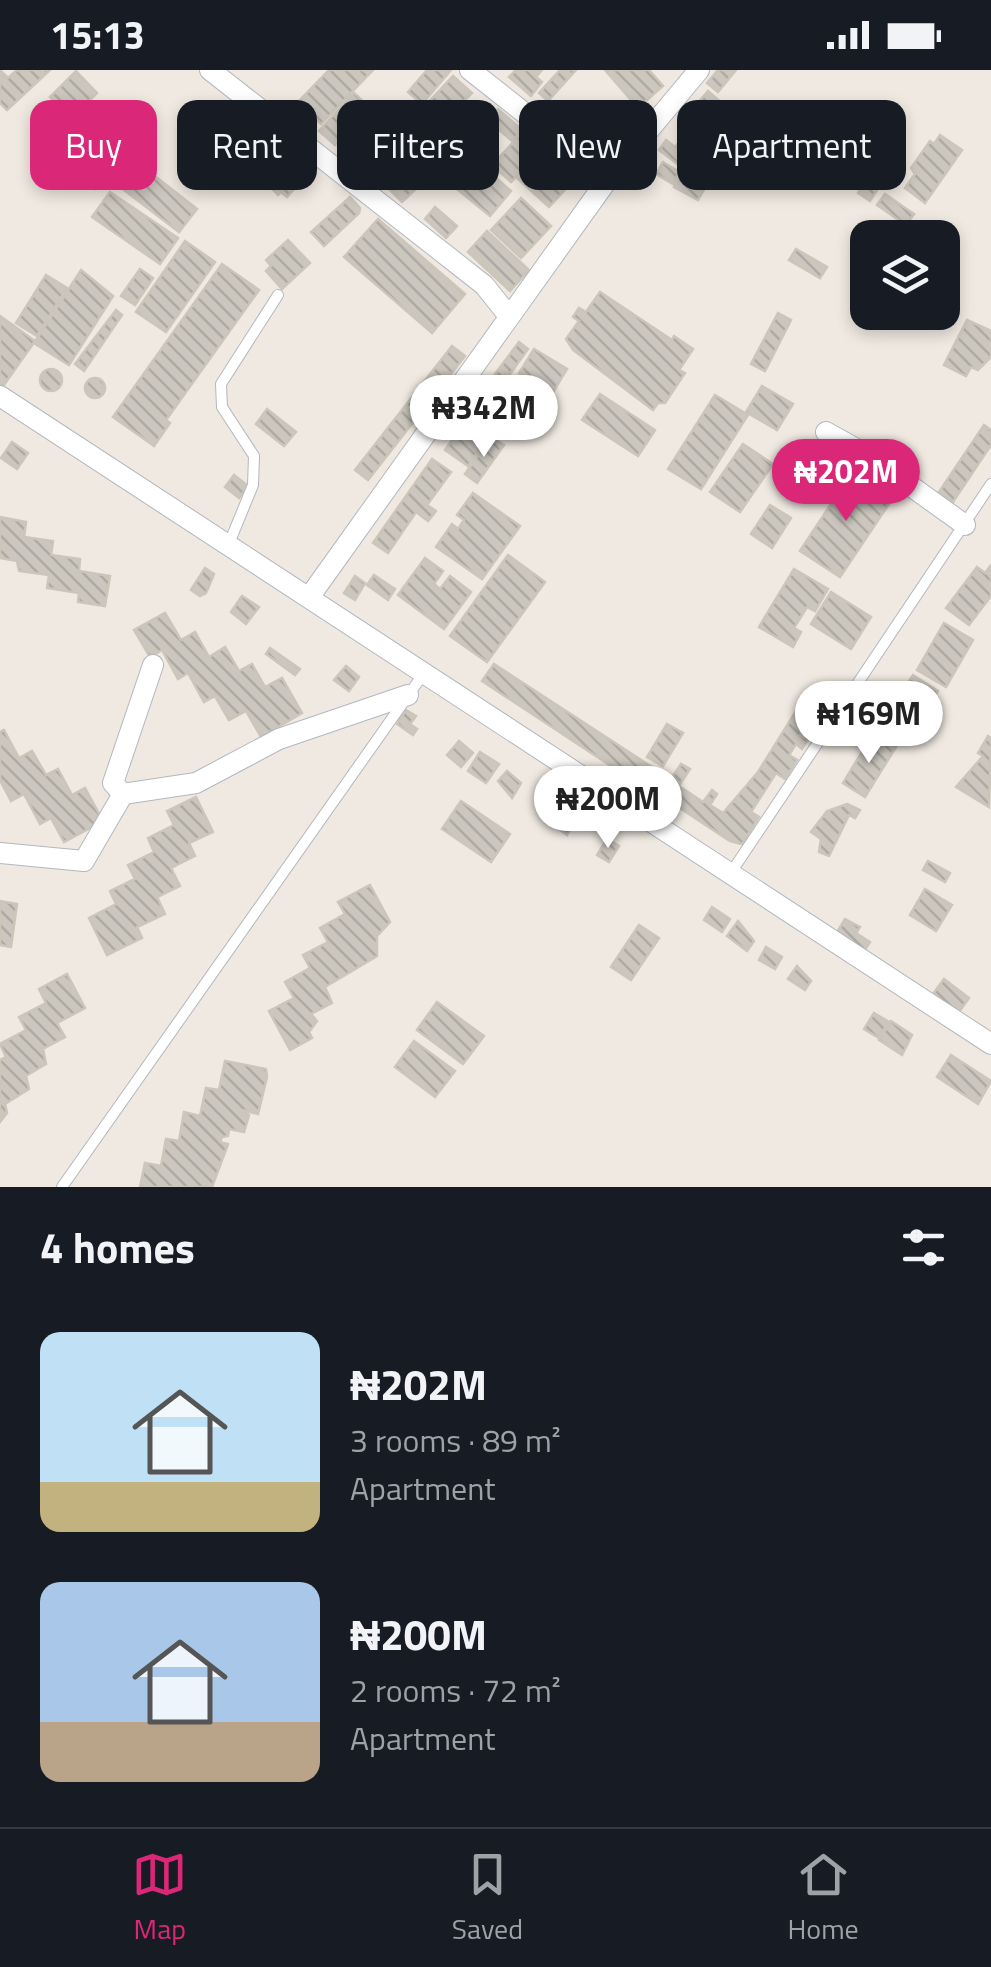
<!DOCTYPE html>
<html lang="en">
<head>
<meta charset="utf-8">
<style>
  body { margin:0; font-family:"Titillium Web",sans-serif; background:#242831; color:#f1f3f6; height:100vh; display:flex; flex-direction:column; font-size:38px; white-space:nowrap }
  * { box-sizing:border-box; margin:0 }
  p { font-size:32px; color:#9ea1a6 }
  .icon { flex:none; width:55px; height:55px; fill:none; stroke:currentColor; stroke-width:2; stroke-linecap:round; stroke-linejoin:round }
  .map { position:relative; height:1117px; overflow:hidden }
  .details { display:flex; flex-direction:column; background:#171b24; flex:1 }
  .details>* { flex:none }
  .top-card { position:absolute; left:30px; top:30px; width:932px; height:90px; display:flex; gap:20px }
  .controls { position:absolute; left:850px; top:150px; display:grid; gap:20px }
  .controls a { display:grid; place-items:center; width:110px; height:110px; border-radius:20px; background:#171b24; box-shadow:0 5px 15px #0003; font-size:50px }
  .price { position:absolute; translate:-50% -85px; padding:0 22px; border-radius:35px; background:#fff; color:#222; font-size:32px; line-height:65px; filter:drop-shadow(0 2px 5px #0008) }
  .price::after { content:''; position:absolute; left:50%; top:60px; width:30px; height:22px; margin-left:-15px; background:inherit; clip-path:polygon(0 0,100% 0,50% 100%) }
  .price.current { background:#db2777; color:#fff }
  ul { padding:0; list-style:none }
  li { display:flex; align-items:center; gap:30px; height:250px; padding:0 40px }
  li span { display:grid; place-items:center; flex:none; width:280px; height:200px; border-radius:20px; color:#555 }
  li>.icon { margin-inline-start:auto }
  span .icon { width:120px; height:120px; fill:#fffc; stroke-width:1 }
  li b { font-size:42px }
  h2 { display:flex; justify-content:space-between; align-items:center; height:120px; padding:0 40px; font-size:42px }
  .chip { padding:0 35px; border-radius:20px; background:#171b24; box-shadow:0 5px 15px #0003; font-size:35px; line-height:90px }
  .chip.current { background:#db2777; color:#fff }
  .status { display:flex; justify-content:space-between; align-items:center; height:70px; padding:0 50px; background:#171b24; direction:ltr }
  .status svg { height:28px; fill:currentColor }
  .dock { display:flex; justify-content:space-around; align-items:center; height:140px; border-top:2px solid #363941; background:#171b24; font-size:28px; color:#9ea1a6 }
  .dock a { display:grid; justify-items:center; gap:5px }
  .dock .current { color:#db2777 }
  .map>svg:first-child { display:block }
</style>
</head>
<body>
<div class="status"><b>15:13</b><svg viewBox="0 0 49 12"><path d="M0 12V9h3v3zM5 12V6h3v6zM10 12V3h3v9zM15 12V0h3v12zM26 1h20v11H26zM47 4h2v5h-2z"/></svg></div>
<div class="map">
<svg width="991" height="1117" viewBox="0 0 991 1117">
  <defs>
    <pattern id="building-back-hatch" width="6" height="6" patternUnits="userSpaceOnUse" patternTransform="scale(2.5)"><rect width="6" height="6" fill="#cbc7bf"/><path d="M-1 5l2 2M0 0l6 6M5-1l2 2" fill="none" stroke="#afaba4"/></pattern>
  </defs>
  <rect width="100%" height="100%" fill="#efe9e1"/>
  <g fill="url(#building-back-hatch)" stroke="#cbc5ba" stroke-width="2.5">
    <polygon points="0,0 8,8 17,0 50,0 7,40 0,33"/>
    <polygon points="329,0 373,0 321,54 298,32"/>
    <polygon points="427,0 451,0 422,34 408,22"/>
    <polygon points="516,0 542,0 536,7 542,12 531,26 509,7"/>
    <polygon points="560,0 576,0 548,31 539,23"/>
    <polygon points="605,0 649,0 663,16 638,38"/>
    <polygon points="718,0 736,0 718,22 707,13"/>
    <polygon points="76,1 97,23 71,49 50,27"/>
    <polygon points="453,6 472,23 458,37 467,45 453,61 425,36"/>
    <polygon points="708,21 725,36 703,63 685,48"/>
    <polygon points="354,23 369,37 335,75 319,61"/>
    <polygon points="113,36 143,60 95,119 65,95"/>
    <polygon points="498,39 522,60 512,71 488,50"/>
    <polygon points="362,51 388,74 364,100 338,77"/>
    <polygon points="448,62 475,90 455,110 428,82"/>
    <polygon points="520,65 572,112 549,137 516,107 511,112 492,95"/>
    <polygon points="940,65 962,80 925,133 905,118 915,104 911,98 930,71 934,74"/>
    <polygon points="666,70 675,77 680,71 692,80 680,96 659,80"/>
    <polygon points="260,74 300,112 287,127 281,122 278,125 245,90"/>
    <polygon points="418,82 435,101 402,132 384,114"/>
    <polygon points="884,84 895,92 870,131 858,123"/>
    <polygon points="663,92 679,102 673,114 656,104"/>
    <polygon points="479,93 511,121 490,146 457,119"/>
    <polygon points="142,96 197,139 179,162 124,120"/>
    <polygon points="681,104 705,118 698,130 674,117"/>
    <polygon points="110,122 178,168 160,194 92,147"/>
    <polygon points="885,124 914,144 906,155 877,135"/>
    <polygon points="350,127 360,138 359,143 324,176 311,162"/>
    <polygon points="521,128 551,156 521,188 491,160"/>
    <polygon points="435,137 457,156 446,168 425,149"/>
    <polygon points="378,149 465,224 432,263 344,187"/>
    <polygon points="487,161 529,200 510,221 468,182"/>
    <polygon points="288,170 310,193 282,219 266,201 271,196 266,190"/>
    <polygon points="185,171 215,192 166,262 136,242"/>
    <polygon points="796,179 827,197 820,208 789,190"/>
    <polygon points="222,194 259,220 166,350 170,353 154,376 113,347"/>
    <polygon points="140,199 153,208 135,235 121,226"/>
    <polygon points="81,200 113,226 69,295 34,273"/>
    <polygon points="46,205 67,218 37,266 16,253"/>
    <polygon points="600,222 672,270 674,266 693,279 679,300 685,303 665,333 658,333 653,340 573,280 566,269 579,251 573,247 579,238 586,242"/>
    <polygon points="116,240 122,245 84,301 75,294"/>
    <polygon points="778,243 791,250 765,301 751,294"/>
    <polygon points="0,246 35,271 1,319 0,318"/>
    <polygon points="967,250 991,261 991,287 978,300 971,297 966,306 944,295"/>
    <polygon points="519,272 528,279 505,311 495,304"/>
    <polygon points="452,276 465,286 368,410 355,400"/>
    <polygon points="534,279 567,299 552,324 519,303"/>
    <circle cx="51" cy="310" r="11"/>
    <circle cx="95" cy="318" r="10"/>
    <polygon points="520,309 542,324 534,335 512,320"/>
    <polygon points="762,316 793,334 777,360 746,342"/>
    <polygon points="600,324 655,360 638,386 582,350"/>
    <polygon points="715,325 748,345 701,419 668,399"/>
    <polygon points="479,332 502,348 468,396 445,380"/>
    <polygon points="267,339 296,362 284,376 256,354"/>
    <polygon points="984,355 991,360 991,375 953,432 939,422"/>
    <polygon points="491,367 504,375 477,413 465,404"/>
    <polygon points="12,372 28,383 17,399 1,388"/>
    <polygon points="743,374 773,394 740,442 710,422"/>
    <polygon points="836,380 851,390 835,412 820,402"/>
    <polygon points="432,389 451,402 427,435 436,441 428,451 416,442 388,483 373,473"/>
    <polygon points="852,402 882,417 878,423 891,431 840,507 800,481"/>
    <polygon points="234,405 248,416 239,428 225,417"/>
    <polygon points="473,423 520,456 482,509 436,477 452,454 458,459 464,450 457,445"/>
    <polygon points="770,435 791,448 772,478 751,464"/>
    <polygon points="0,447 26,452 24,467 53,471 51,485 80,489 79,501 110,506 105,536 78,532 79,523 47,518 49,505 19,501 17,491 0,488"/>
    <polygon points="508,485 545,512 487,592 450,566"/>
    <polygon points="425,488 443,501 434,514 440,519 450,506 471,522 444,559 398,525"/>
    <polygon points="991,495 991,526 969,555 946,538 977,497 985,503"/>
    <polygon points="205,498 214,504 206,523 200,526 191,520"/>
    <polygon points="794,499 828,519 815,541 807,537 794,558 801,562 793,577 759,557"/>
    <polygon points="374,505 395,519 388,530 367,515"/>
    <polygon points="355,506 365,513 355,530 344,523"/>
    <polygon points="831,522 871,547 851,579 811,554"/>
    <polygon points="242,526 259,537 246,554 231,542"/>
    <polygon points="165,543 181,570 195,562 209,587 225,577 239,601 252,594 265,617 282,608 302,643 261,667 246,641 229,650 215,626 204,632 188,603 178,609 162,580 150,587 134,560"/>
    <polygon points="944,553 973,570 946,617 917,600"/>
    <polygon points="270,578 300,599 295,605 266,584"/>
    <polygon points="494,594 658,701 646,719 482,611"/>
    <polygon points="346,596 359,607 349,621 334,610"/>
    <polygon points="913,605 938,621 908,667 883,651"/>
    <polygon points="806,625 820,634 800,665 808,670 802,679 796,674 789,685 797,690 785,709 776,703 751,742 759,747 742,774 730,771 660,725 681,694 690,699 679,716 703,732 712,720 717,724 710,735 723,743 758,702"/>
    <polygon points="406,640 416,646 410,654 417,659 413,665 397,654"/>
    <polygon points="667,654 683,663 663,696 647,687"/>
    <polygon points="4,660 19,688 32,681 46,705 58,699 72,725 85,718 103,751 64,772 51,748 40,754 24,724 11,731 0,710 0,662"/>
    <polygon points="988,666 991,668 989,737 956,717 983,686 978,683"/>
    <polygon points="871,667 896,677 865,727 843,713"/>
    <polygon points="459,671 473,683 461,697 447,685"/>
    <polygon points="480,682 499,694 486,713 468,701"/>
    <polygon points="507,701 521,713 512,728 498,711"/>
    <polygon points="196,727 213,762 189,773 195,786 171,798 180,816 157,827 165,844 137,857 142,868 107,885 89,848 116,834 110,821 135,809 128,795 154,782 148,768 174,755 167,741"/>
    <polygon points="461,731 510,764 491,792 442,759"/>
    <polygon points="847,734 860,740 855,748 849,745 829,786 819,782 821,769 811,762 827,741"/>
    <polygon points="557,742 574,754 567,765 549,752"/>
    <polygon points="607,769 619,776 609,792 597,785"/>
    <polygon points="928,791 950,803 945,812 923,800"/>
    <polygon points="370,815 390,852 377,866 377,886 325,917 332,933 311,944 317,951 309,962 312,968 290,980 269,941 294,928 285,912 310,898 303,885 328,872 320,858 345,844 338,832"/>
    <polygon points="925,819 952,835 936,861 910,845"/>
    <polygon points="0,831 17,834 11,877 0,875"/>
    <polygon points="712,837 730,849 722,862 704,850"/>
    <polygon points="845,849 860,857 856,863 870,872 864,881 836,864"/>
    <polygon points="738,851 754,871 747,881 727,866"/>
    <polygon points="639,855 659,868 631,910 611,897"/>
    <polygon points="766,877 782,887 775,899 759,890"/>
    <polygon points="797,896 811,911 805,920 788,909"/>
    <polygon points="67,904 85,938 57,953 65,967 43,979 46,994 26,1006 29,1019 5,1034 7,1043 0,1052 0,990 6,987 0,974 26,960 19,947 46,933 39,919"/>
    <polygon points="944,909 969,928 956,946 930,928"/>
    <polygon points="437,932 484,966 463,994 417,960"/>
    <polygon points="874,943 889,952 879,968 864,959"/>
    <polygon points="891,951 912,965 902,985 879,970"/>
    <polygon points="414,971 455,1001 435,1027 395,997"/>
    <polygon points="951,985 991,1011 978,1034 937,1007"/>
    <polygon points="225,991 266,999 267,1007 258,1044 242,1040 249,1045 244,1062 229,1059 228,1066 222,1067 220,1072 228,1074 212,1117 140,1117 145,1093 161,1096 166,1069 179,1071 184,1042 200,1046 206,1018 219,1020"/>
  </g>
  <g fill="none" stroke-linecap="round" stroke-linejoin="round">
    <g stroke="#b4b7c1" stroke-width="12">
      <g id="lane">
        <polyline points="228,476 253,415 254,386 222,337 221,314 278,225"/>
        <polyline points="730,804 991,414"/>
        <polyline points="62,1117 424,603"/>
      </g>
    </g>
    <g stroke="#b4b7c1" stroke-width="22">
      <g id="street">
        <polyline points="210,0 484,215 508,245"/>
        <polyline points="470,0 608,109"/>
        <polyline points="0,326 991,974"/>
        <polyline points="826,362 869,386 965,455"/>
        <polyline points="310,526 608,109 699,0"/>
        <polyline points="123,724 113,713 153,595"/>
        <polyline points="0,783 84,791 123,724 196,713 279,669 408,625"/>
      </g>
    </g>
    <use href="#lane" stroke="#fff" stroke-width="10"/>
    <use href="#street" stroke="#fff" stroke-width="20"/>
  </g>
</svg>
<div class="controls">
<a><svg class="icon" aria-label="layers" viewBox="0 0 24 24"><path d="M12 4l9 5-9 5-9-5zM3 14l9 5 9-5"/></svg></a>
</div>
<b class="price" style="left:484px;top:390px">₦342M</b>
<b class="price current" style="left:846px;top:454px">₦202M</b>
<b class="price" style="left:869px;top:696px">₦169M</b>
<b class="price" style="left:608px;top:781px">₦200M</b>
<div class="top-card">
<a class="chip current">Buy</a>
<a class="chip">Rent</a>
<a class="chip">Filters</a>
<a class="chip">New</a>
<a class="chip">Apartment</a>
</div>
</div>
<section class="details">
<h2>4 homes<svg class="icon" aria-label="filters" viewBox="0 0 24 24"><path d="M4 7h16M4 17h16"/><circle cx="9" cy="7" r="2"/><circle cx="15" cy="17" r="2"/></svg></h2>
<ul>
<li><span style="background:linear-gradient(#bfe0f5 75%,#c2b280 0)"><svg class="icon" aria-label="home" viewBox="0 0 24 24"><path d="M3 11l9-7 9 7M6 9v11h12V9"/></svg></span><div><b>₦202M</b><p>3 rooms · 89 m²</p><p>Apartment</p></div></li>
<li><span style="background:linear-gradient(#a9c7e8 70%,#b9a48a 0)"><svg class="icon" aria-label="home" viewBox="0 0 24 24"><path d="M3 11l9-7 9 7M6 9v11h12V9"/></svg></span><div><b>₦200M</b><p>2 rooms · 72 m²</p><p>Apartment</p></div></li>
</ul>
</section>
<nav class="dock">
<a class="current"><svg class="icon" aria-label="map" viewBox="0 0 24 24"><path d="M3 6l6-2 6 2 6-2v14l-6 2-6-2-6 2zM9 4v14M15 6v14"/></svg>Map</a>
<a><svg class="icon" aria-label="saved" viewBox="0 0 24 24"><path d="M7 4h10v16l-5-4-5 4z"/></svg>Saved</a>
<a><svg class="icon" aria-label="home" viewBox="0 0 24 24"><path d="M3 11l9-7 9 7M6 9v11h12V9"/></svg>Home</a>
</nav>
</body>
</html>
